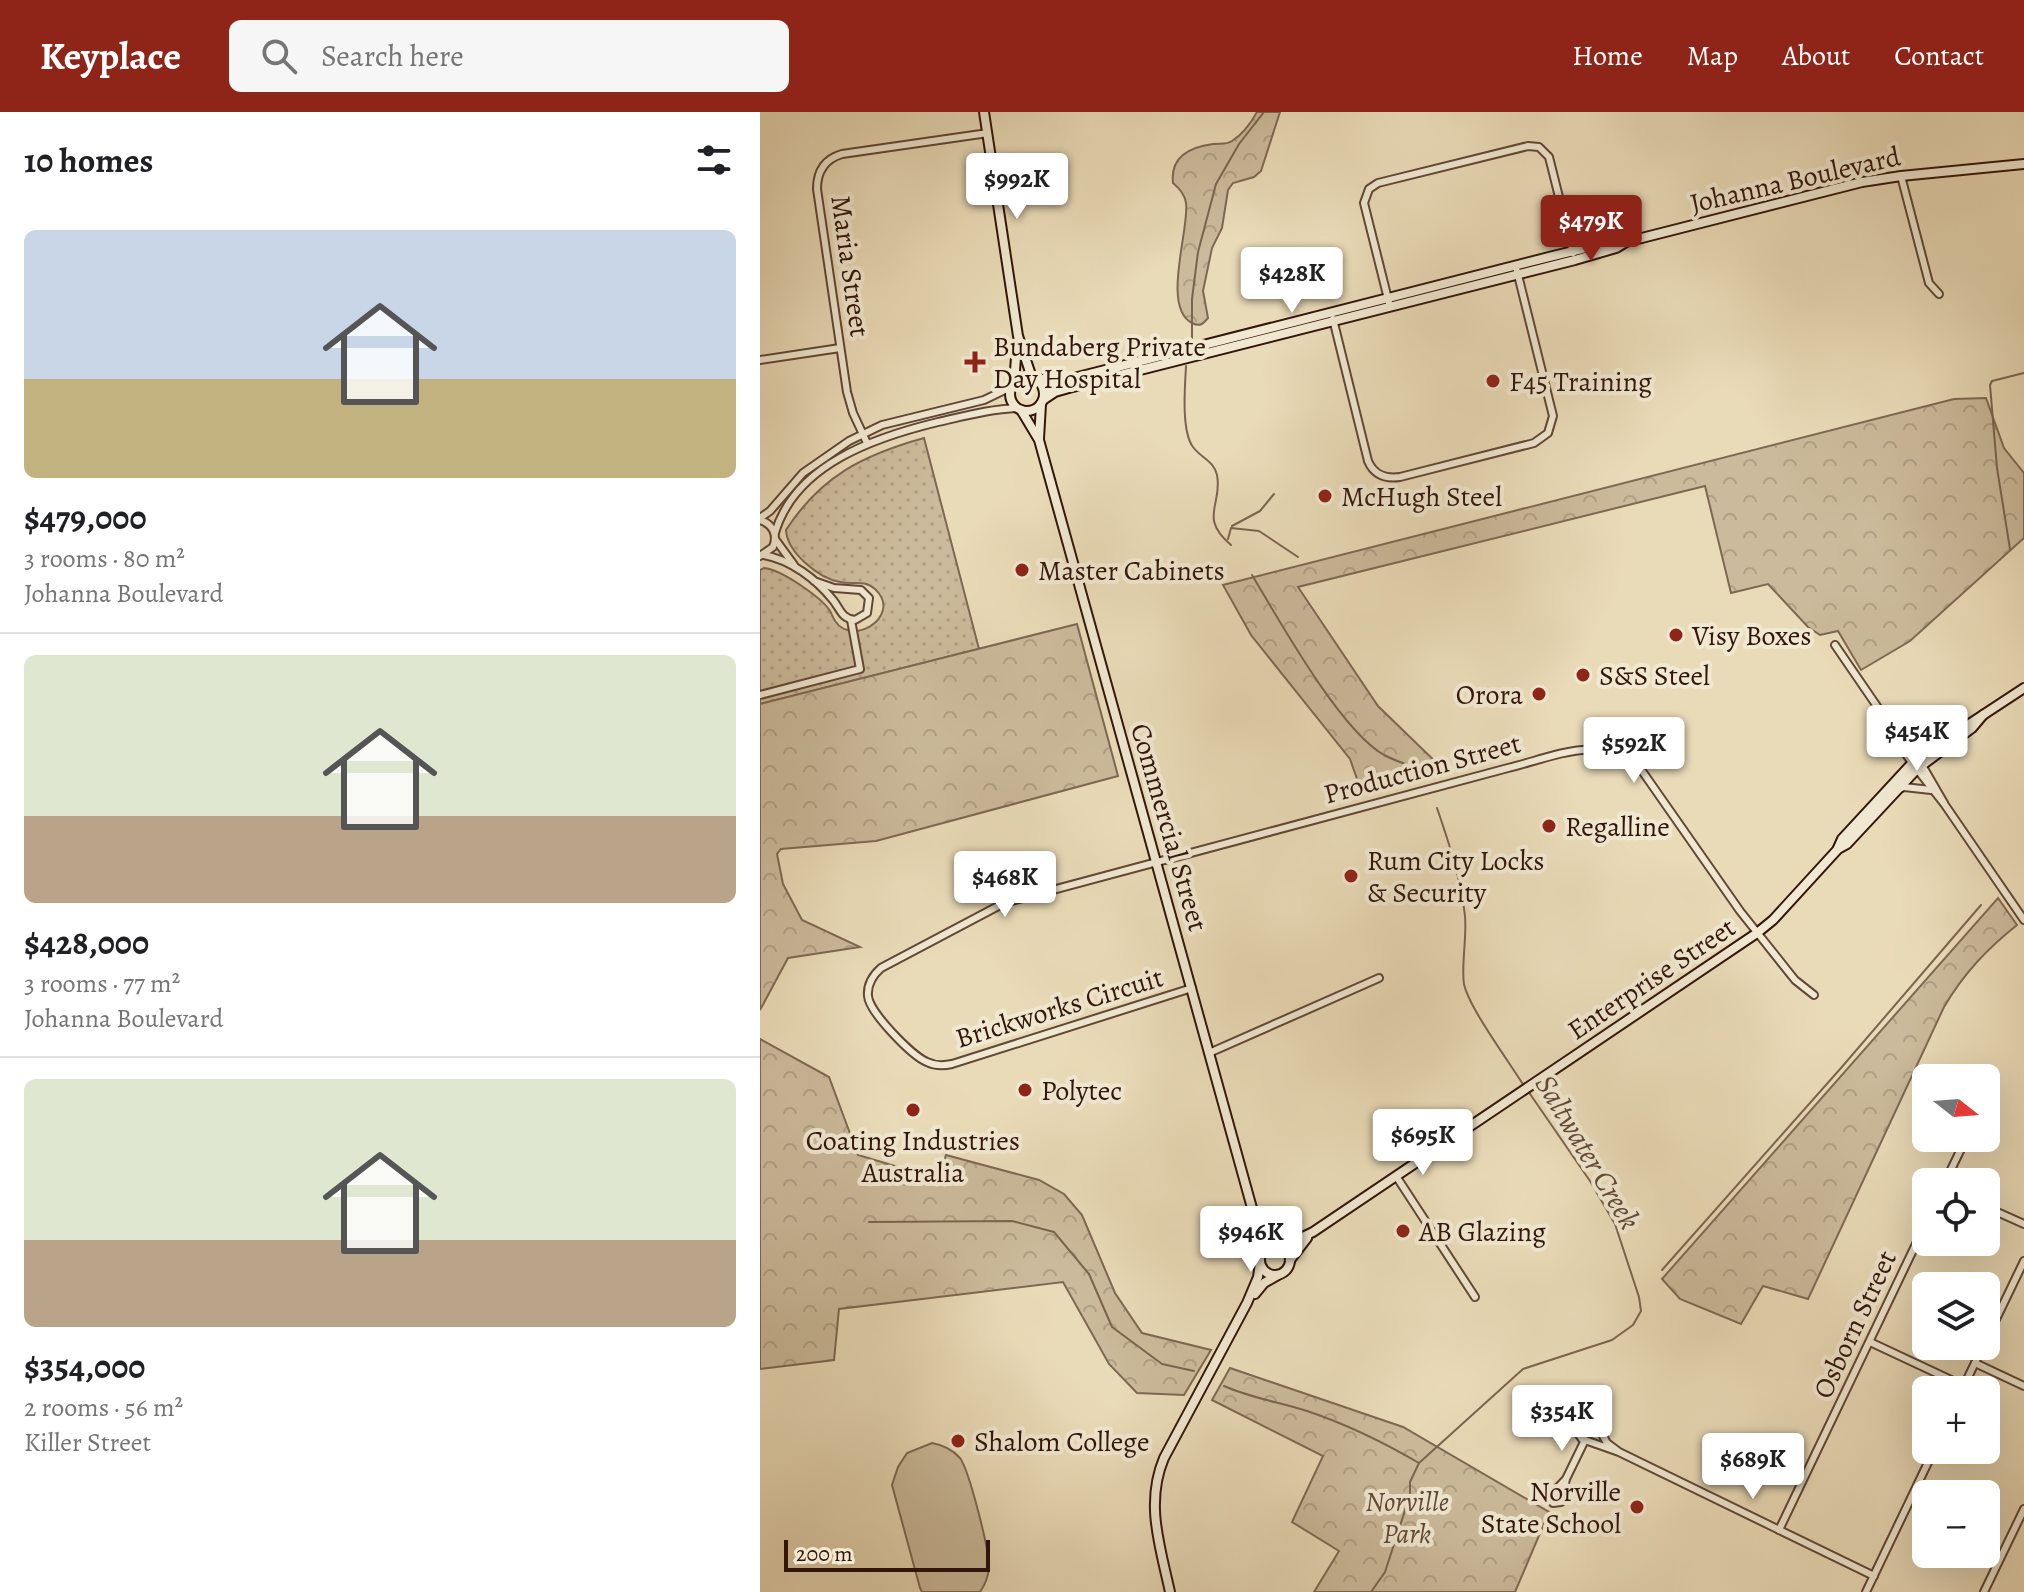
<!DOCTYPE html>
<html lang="en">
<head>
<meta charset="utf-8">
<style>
  body { margin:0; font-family:Alegreya,serif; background:#f6f6f6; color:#202124; height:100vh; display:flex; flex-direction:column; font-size:30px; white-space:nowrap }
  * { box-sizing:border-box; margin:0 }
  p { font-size:26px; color:#757577 }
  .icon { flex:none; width:44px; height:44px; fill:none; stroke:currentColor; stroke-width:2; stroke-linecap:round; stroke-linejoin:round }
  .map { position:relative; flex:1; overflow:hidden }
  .panel { display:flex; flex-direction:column; background:#fff; width:760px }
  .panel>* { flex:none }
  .needle { width:52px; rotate:107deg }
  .fabs { position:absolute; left:1152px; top:952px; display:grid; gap:16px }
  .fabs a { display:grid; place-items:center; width:88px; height:88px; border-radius:12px; background:#fff; box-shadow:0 8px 32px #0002; font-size:40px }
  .scale { position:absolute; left:24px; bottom:20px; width:206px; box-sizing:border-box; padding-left:8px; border:4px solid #32160b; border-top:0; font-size:22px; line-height:28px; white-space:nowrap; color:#32160b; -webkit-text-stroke:6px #f1e8d1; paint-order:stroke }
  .price { position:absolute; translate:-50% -68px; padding:0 18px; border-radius:8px; background:#fff; color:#222; font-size:26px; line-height:52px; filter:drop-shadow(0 2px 4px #0008) }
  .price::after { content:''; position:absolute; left:50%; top:48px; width:24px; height:18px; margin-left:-12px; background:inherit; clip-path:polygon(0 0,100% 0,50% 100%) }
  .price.current { background:#8f2418; color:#fff }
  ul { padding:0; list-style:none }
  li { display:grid; align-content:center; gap:16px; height:424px; padding:0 24px }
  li+li { border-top:2px solid #e0e0e0 }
  li span { display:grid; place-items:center; height:248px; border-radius:12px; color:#555 }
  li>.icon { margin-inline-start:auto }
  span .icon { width:144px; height:144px; fill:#fffc; stroke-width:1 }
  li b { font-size:34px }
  h2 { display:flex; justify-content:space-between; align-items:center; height:96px; padding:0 24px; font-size:34px }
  header { display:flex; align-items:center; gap:48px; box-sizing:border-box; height:112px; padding:0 40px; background:#8f2418; color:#fff }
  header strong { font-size:38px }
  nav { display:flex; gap:44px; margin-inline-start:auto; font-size:28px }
  .search { width:560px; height:72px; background:#f6f6f6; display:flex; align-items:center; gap:20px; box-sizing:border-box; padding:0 28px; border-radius:12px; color:#757577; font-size:30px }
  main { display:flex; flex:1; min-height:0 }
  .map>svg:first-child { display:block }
</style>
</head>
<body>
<header>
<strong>Keyplace</strong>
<div class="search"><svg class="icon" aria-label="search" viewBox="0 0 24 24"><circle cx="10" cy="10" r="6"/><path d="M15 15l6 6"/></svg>Search here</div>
<nav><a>Home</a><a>Map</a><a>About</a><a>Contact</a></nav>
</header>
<main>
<section class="panel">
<h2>10 homes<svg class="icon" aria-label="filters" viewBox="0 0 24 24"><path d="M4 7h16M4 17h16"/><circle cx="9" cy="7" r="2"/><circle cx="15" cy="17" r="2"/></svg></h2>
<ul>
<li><span style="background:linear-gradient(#c9d6e8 60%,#c2b280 0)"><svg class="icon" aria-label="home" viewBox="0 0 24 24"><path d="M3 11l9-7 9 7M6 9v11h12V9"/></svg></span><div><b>$479,000</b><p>3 rooms · 80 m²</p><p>Johanna Boulevard</p></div></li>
<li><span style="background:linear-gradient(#dfe7d0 65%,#b9a48a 0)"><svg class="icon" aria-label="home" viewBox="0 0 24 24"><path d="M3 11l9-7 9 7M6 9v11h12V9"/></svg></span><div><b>$428,000</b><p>3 rooms · 77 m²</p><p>Johanna Boulevard</p></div></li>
<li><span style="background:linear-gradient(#dfe7d0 65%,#b9a48a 0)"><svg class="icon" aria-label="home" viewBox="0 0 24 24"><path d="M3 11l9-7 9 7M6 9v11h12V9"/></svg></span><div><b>$354,000</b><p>2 rooms · 56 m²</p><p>Killer Street</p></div></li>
</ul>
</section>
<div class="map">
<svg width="1264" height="1480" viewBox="0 0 1264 1480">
  <defs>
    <pattern id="grass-dots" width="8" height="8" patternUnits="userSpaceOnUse" patternTransform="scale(2)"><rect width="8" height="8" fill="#cbba9b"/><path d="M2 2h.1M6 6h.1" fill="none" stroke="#af9f84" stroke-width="1.8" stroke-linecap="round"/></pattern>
    <pattern id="forest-crowns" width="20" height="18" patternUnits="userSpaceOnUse" patternTransform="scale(2)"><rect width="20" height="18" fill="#cbba9b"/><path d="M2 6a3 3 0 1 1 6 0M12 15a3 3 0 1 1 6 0" fill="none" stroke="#af9f84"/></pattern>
  </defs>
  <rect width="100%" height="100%" fill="#eadbb8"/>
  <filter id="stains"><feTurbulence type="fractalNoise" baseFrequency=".0025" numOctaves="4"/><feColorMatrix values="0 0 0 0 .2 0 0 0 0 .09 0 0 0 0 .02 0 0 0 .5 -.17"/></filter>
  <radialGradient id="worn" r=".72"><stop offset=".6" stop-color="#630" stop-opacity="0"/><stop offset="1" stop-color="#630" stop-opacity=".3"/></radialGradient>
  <path fill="url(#grass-dots)" stroke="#7e6853" stroke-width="2" d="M164,326l55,211 -219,55v-134l4,-2c16,1 63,32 68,47 14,37 73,2 43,-26 -11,-10 -23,-4 -35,-7 -22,-4 -53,-30 -54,-52 35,-54 77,-75 138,-92z"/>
  <g fill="url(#forest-crowns)" stroke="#7e6853" stroke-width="2">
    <path d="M497,0h23l-19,59 -7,6 -21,6 -5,7 -6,38 -10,20 -9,43 5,27c-5,6 -8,9 -16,5 -31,-16 -2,-95 -6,-120 -1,-9 -7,-15 -13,-20 -3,-26 17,-36 40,-39 8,-1 13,1 19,-3 11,-7 19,-18 25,-29z"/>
    <polygon points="1226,286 1244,336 1264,361 1264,426 1150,529 1101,558 1078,519 1060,523 1048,515 1008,472 971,481 945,374 538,475 618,594 685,659 602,681 590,647 491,523 463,473 1194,287"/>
    <polygon points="317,512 358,664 116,729 21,737 17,742 23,772 42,808 100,835 28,846 0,898 0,592"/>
    <path d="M1238,786l19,27c-30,24 -53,48 -73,82l-136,292 -45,-13 -22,38 -61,-25 -18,-20z"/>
    <polygon points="0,927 69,965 98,1043 178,1067 186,1043 279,1068 304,1082 322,1103 355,1181 382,1221 451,1238 424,1283 377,1281 349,1252 303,1170 79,1197 74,1248 0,1257"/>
    <polygon points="470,1256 643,1315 789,1400 755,1480 554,1480 579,1439 532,1410 563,1344 452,1288"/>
  </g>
  <path fill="#cbba9b" stroke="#7e6853" stroke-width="2" d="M172,1331c11,2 20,6 28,15 9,12 30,94 29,110 -1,9 -4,17 -9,24h-58l-2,-4 -28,-103 6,-18 9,-14z"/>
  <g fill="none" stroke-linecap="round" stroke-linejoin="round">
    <g stroke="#7b644f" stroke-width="2">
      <polyline points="432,230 432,187 438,140 456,72 479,32 504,0"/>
      <path d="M426,254c-1,20 -5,65 7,81 8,11 21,14 24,28 6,30 -19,42 14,70"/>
      <polyline points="472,414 500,399 514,382"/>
      <polyline points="468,427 471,416 499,419 538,445"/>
      <polyline points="1250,437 1237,356 1230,273 1232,269 1264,261"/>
      <path d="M492,463c27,45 88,155 132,180 13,7 28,11 41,16l3,3"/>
      <path d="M677,696c12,35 24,71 28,108 2,22 -4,50 -1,68 5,24 46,79 60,102"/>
      <polyline points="109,1110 252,1109 294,1120 329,1162 352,1215 402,1252 434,1259"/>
      <polyline points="902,1158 1081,956 1221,793"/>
      <path d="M464,1274c27,12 55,16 83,25 39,13 76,31 112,52"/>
      <polyline points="611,1480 625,1460 650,1383 650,1370 659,1351 763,1257 852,1228 873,1213 881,1199 879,1185 855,1112 830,1069 768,979"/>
    </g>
    <g stroke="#604736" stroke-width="10">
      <g id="street">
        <polyline points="1141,64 1169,171 1179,182"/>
        <polyline points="630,195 604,91 609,77 618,71 768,34 779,35 789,45 813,141"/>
        <path d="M573,207l35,142c6,14 17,18 32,16l134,-34 14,-10 5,-17 -36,-145"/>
        <polyline points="0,248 80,236"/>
        <path d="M107,331l-14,-30 -6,-21 -30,-203c0,-18 8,-30 25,-35l146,-21"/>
        <polyline points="0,406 10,399 43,361 89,329 122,313 224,288 251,275"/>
        <path d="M0,408c13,4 18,15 13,27l-13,9"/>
        <path d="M15,421c20,-69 101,-96 163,-111 27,-6 52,-13 80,-14"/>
        <polyline points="15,427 34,453"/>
        <path d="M4,443c27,5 52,24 69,45 8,10 8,18 22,20l12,-7 2,-15 -8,-8 -27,-2 -20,-7"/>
        <polyline points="1075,533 1136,622 1162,653 1184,691"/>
        <polyline points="0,583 100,557 91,508"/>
        <polyline points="1136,622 1139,632 1152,651 1185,693 1264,808"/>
        <polyline points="1144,628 1159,634 1175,632"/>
        <polyline points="1139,677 1144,675 1171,678"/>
        <path d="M432,876l-240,76c-9,2 -17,2 -25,-2 -15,-6 -58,-50 -59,-66 -1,-11 4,-20 13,-28l123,-65 504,-135c46,-11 91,-35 132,0l100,143 55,69 19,15"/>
        <polyline points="449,941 619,866"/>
        <polyline points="636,1064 715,1185"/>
        <polyline points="1185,1070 1201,1037"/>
        <polyline points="1226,1095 1264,1112"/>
        <polyline points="1197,1130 1208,1131"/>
        <polyline points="1226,1228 1264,1149"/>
        <polyline points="1110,1230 1204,1274"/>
        <polyline points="1215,1251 1264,1274"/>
        <polyline points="1202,1278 1223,1234"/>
        <polyline points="859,1340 822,1327 817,1320 819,1311 826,1308 835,1310 847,1331 859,1340 1114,1464"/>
        <polyline points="806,1367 790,1384 793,1391 801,1390 806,1367 825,1328"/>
        <polyline points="1019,1418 1166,1111"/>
        <polyline points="1106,1480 1174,1338"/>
        <polyline points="1224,1480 1264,1397"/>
      </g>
    </g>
    <g stroke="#32160b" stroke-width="12">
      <g id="secondary">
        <polyline points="224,0 258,224 272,266"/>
        <circle cx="267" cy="282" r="17"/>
        <polyline points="275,267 310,267 793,144 855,129 865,130"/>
        <polyline points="254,271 257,233"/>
        <polyline points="283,288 295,280 309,276 815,148 856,136 866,130 1102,70 1141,64 1264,52"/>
        <polyline points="261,298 279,328 497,1114 500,1147"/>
        <polyline points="279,327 281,292"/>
        <polyline points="1078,736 1082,727 1156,647 1264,576"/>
        <circle cx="515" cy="1148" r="15"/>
        <polyline points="517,1134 528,1132 553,1120 997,821 1013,808 1078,737 1087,732 1157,657 1212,616 1223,603"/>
        <polyline points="530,1148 547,1126"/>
        <polyline points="495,1182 504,1171 518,1163"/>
        <path d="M410,1480c-10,-46 -25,-89 -6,-134l83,-155 11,-26 2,-14"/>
      </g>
    </g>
    <use href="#street" stroke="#f1e8d1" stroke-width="6"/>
    <use href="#secondary" stroke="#f1e8d1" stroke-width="8"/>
  </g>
  <g fill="#8f2418" stroke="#f1e8d1" stroke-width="3">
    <path d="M211 238h8v8h8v8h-8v8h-8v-8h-8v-8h8z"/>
    <circle cx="733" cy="269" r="8"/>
    <circle cx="565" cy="384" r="8"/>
    <circle cx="262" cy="458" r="8"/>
    <circle cx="916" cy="523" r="8"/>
    <circle cx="823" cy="563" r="8"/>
    <circle cx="779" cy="582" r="8"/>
    <circle cx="789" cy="714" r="8"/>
    <circle cx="591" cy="764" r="8"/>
    <circle cx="265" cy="978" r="8"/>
    <circle cx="153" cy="998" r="8"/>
    <circle cx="643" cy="1119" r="8"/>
    <circle cx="198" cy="1329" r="8"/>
    <circle cx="877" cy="1395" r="8"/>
  </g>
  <g text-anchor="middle" stroke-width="8" stroke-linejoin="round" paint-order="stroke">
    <g font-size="28" fill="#32160b" stroke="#f1e8d1">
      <text transform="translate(1035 67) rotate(-13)" y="10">Johanna Boulevard</text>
      <text transform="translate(91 154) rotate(82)" y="10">Maria Street</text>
      <text transform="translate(662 656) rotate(-15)" y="10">Production Street</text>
      <text transform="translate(410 715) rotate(74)" y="10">Commercial Street</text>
      <text transform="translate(891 866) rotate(-34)" y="10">Enterprise Street</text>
      <text transform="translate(299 895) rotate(-17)" y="10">Brickworks Circuit</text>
      <text transform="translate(1094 1212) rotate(-65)" y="10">Osborn Street</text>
    </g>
    <g font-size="28" fill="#32160b" stroke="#f1e8d1" text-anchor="start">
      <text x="233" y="244">Bundaberg Private<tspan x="233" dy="32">Day Hospital</tspan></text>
      <text x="749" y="279">F45 Training</text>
      <text x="581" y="394">McHugh Steel</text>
      <text x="278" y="468">Master Cabinets</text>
      <text x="932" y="533">Visy Boxes</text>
      <text x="839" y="573">S&amp;S Steel</text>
      <text x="763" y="592" text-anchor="end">Orora</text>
      <text x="805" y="724">Regalline</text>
      <text x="607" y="758">Rum City Locks<tspan x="607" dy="32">&amp; Security</tspan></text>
      <text x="281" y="988">Polytec</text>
      <text x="153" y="1038" text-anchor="middle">Coating Industries<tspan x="153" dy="32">Australia</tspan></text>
      <text x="659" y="1129">AB Glazing</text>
      <text x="214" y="1339">Shalom College</text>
      <text x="861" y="1389" text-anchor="end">Norville<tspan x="861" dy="32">State School</tspan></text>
    </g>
    <g font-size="28" font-style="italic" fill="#604736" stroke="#f1e8d1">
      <text x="647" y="1399">Norville<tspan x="647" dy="32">Park</tspan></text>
    </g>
    <g font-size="30" font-style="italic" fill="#624a39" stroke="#f1e8d1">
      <text transform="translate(828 1040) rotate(59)" y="10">Saltwater Creek</text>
    </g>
  </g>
  <rect width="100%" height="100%" filter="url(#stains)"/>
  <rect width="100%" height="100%" fill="url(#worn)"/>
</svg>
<div class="fabs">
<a><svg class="needle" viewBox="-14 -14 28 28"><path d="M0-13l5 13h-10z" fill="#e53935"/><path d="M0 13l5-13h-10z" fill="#757577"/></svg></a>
<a><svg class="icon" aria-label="locate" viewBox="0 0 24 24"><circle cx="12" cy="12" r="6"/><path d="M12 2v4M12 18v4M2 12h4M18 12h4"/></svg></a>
<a><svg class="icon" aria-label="layers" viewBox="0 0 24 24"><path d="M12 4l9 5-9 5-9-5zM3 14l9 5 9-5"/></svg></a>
<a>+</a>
<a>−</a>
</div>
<div class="scale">200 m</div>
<b class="price" style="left:257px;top:109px">$992K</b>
<b class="price current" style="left:831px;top:151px">$479K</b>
<b class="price" style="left:532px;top:203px">$428K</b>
<b class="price" style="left:1157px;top:661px">$454K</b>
<b class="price" style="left:874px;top:673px">$592K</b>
<b class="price" style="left:245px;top:807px">$468K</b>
<b class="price" style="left:663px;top:1065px">$695K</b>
<b class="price" style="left:491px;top:1162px">$946K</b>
<b class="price" style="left:802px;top:1341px">$354K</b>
<b class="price" style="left:993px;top:1389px">$689K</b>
</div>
</main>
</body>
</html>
